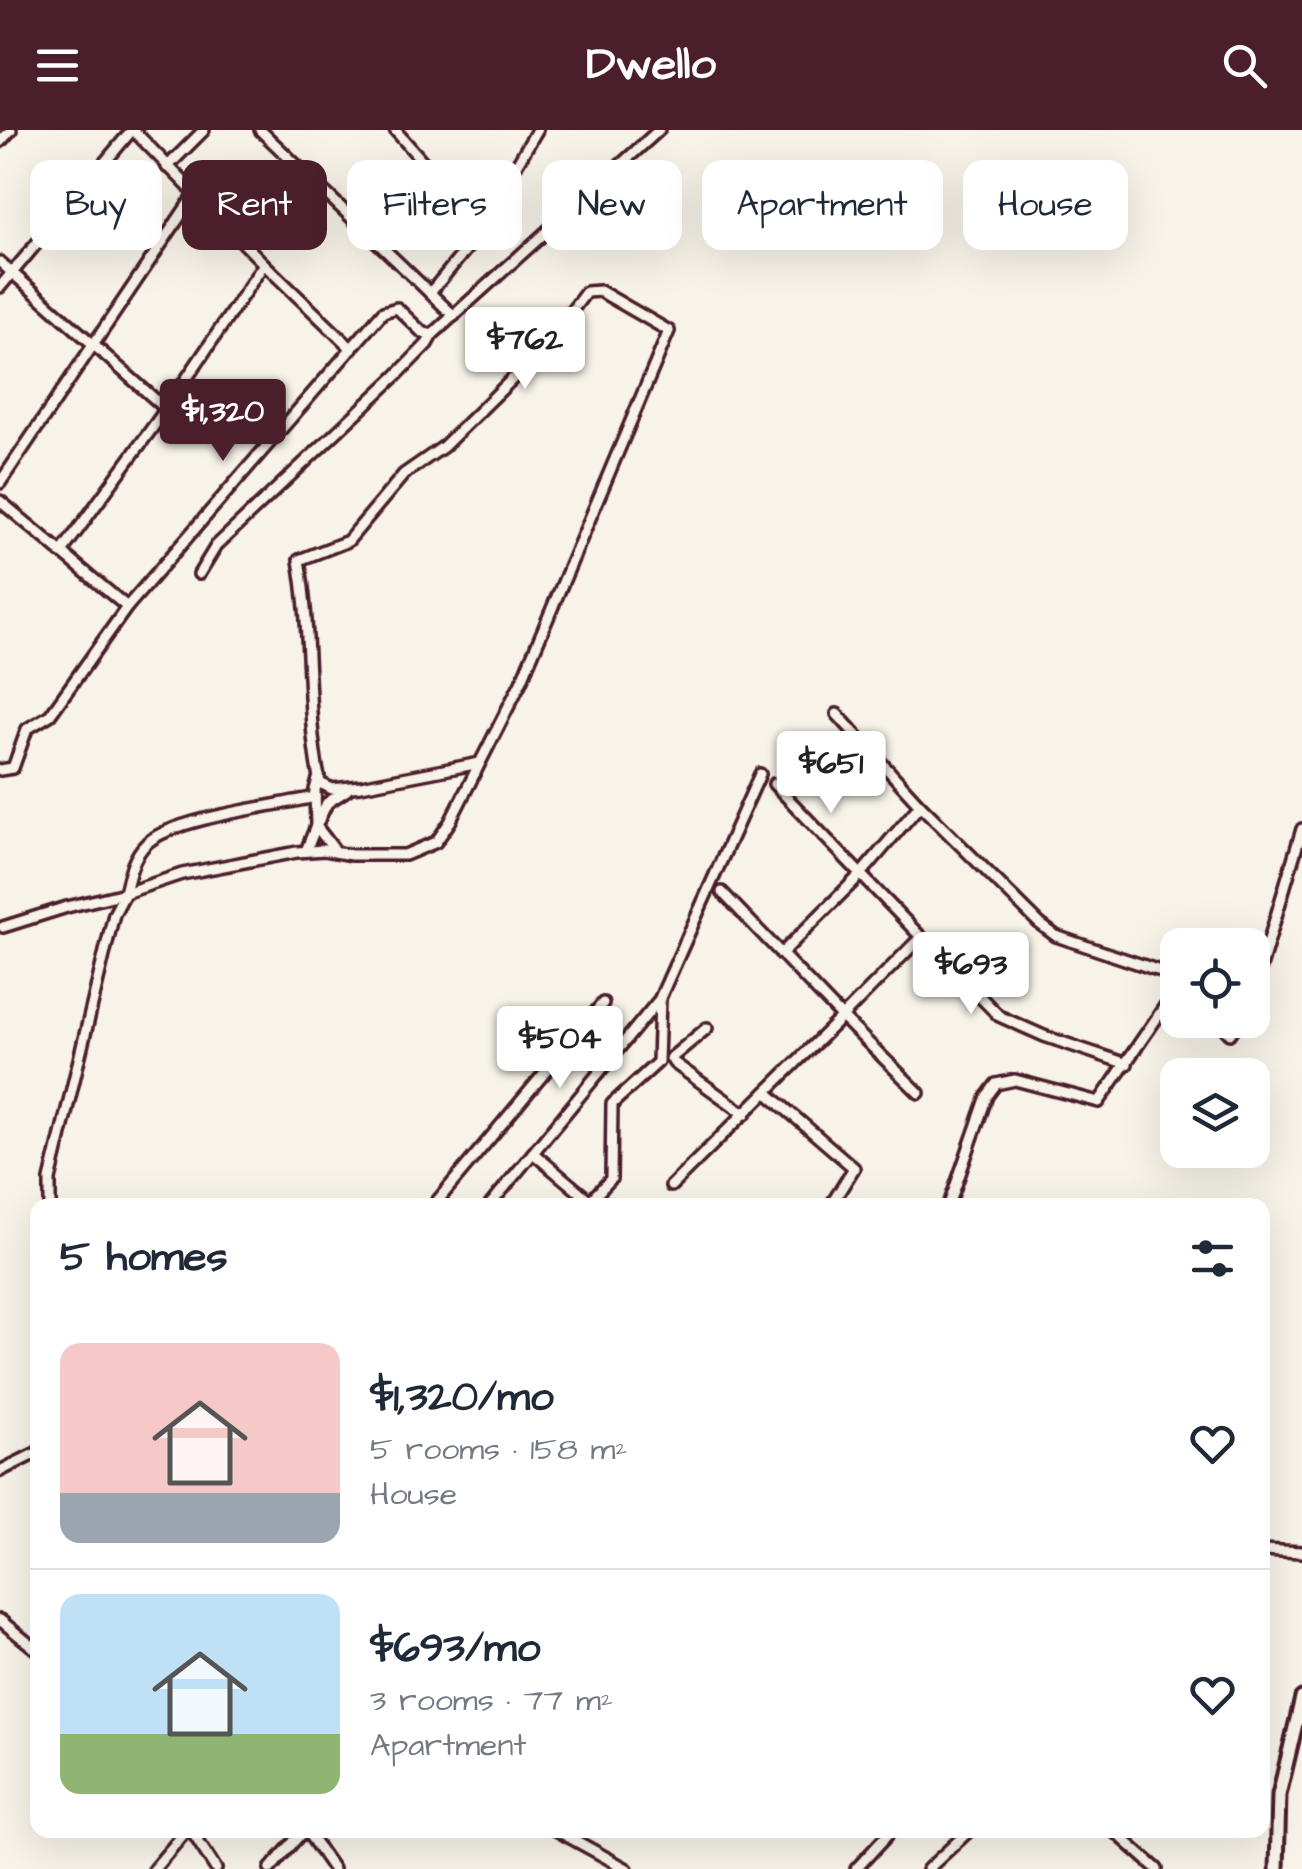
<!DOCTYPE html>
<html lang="en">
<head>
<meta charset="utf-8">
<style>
  body { margin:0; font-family:"Architects Daughter",sans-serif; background:#f2f2f3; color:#1f2937; height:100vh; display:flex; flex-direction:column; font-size:38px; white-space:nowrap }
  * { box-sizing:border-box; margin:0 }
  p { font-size:32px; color:#747a83 }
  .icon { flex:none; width:55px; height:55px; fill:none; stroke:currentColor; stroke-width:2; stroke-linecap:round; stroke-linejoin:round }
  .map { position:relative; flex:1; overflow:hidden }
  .sheet { position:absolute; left:30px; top:1068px; width:1240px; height:640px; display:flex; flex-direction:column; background:#fff; border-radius:20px; box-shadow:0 10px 40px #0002 }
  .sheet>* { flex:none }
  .top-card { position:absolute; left:30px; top:30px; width:1242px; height:90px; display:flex; gap:20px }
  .fabs { position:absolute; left:1160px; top:798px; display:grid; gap:20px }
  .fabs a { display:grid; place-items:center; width:110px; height:110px; border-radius:20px; background:#fff; box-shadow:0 10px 40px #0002; font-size:50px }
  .price { position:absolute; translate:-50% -85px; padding:0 22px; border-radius:10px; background:#fff; color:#222; font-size:32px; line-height:65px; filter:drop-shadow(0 2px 5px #0008) }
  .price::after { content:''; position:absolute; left:50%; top:60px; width:30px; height:22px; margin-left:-15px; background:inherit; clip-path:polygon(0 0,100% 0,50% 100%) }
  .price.active { background:#4a1f2b; color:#fff }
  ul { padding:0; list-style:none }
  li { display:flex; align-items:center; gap:30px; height:250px; padding:0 30px }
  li+li { border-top:2px solid #e0e1e3 }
  li span { display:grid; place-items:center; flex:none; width:280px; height:200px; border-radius:20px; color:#555 }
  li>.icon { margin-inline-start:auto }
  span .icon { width:120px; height:120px; fill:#fffc; stroke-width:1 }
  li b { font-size:42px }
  h2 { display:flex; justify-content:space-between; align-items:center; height:120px; padding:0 30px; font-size:42px }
  .pill { padding:0 35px; border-radius:20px; background:#fff; box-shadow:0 10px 40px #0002; font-size:35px; line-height:90px }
  .pill.active { background:#4a1f2b; color:#fff }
  header { display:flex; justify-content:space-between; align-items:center; height:130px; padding:0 30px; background:#4a1f2b; color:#fff; font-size:45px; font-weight:800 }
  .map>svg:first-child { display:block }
</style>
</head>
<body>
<header><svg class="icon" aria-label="menu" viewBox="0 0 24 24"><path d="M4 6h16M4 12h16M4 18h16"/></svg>Dwello<svg class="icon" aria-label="search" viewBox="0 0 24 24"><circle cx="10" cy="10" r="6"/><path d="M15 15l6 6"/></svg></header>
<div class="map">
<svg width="1302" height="1739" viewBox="0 0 1302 1739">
  <rect width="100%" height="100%" fill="#f7f3e8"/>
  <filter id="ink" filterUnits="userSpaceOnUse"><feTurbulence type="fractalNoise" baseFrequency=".01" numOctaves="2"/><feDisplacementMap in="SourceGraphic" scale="20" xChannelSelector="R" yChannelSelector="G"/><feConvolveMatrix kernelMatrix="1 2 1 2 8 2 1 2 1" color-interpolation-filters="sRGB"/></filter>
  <g filter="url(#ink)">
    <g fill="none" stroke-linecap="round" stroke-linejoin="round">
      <g stroke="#4a1f2b" stroke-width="16">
        <g id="minor">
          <polyline points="133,0 264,134 352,219"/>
          <polyline points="260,0 454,186"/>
          <polyline points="395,0 431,41 487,87"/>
          <polyline points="0,12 11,0"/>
          <polyline points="167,37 204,0"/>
          <polyline points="0,132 166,279"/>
          <polyline points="0,157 132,0"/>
          <polyline points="430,163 469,116 537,0"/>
          <polyline points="0,353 195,64"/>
          <polyline points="0,371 127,477"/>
          <polyline points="61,423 166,279 264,134"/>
          <polyline points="199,444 216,416 396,246 427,214 432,205 659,0"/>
          <polyline points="0,640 13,638 27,599 50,585 127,477 383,182 397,178 422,202 432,205"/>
          <polyline points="774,654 921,807"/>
          <polyline points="920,675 1040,794 1056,806 1178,847"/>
          <polyline points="306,721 316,696 315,660 319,646"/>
          <polyline points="336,722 316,696 327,673 347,660"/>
          <polyline points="722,762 842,887 921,807 999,886 1044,906 1127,934"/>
          <path d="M3,797l64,-20 58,-14c4,-18 8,-37 22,-50 27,-25 128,-37 168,-46"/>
          <polyline points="781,824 861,744 920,675 837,584"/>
          <polyline points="1252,867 1302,699"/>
          <polyline points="1217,890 1230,904 1240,890"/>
          <polyline points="707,898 671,928 674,933 745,984"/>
          <polyline points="533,1023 590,1071"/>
          <polyline points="671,1056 766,962"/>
          <path d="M50,1075v-25l64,-266 11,-21 57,-19 115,-22 27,-2 27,5h54l31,-13 14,-20 71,-140 148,-351 -69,-40 -14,1 -43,57 -100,98 -39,27 -56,67 -49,19c13,74 6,150 21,223l12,6 29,-3 119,-23"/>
          <polyline points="434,1075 603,873"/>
          <polyline points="490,1075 658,871"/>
          <polyline points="586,1075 611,1049 612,974 658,932 660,868 760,644"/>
          <polyline points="831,1075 854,1038 766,962 842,887 919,963"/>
          <polyline points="949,1075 987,966 996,954 1015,950 1099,972 1178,857"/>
          <polyline points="0,1341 38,1322"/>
          <polyline points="1262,1420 1302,1422"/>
          <polyline points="0,1490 38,1521"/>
          <polyline points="191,1700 216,1739"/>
          <polyline points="306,1700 333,1739"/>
          <polyline points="556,1700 627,1739"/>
          <polyline points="1113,1700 1157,1739"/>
          <polyline points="154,1739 187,1700"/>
          <polyline points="270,1739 304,1700"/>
          <polyline points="856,1739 892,1700"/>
          <polyline points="928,1739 970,1700"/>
        </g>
      </g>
      <g stroke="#4a1f2b" stroke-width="19">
        <polyline id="tertiary" points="1277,1739 1279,1665 1302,1568"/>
      </g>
      <use href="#minor" stroke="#f7f3e8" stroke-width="9"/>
      <use href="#tertiary" stroke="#f7f3e8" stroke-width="11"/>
    </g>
  </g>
</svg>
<div class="fabs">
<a><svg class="icon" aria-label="locate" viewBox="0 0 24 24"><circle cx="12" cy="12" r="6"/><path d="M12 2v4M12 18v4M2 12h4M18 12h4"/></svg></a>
<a><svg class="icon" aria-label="layers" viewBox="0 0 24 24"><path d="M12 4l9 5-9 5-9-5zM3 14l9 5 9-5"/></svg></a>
</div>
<b class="price" style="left:525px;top:262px">$762</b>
<b class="price active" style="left:223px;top:334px">$1,320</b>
<b class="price" style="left:831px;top:686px">$651</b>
<b class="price" style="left:971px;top:887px">$693</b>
<b class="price" style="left:560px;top:961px">$504</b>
<div class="top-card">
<a class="pill">Buy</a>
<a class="pill active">Rent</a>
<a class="pill">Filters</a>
<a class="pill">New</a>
<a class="pill">Apartment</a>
<a class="pill">House</a>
</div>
<section class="sheet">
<h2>5 homes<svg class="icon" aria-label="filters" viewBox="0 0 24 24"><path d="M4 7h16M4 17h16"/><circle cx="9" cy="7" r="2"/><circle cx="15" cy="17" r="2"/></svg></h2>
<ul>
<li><span style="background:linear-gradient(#f6c9c9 75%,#9aa5b1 0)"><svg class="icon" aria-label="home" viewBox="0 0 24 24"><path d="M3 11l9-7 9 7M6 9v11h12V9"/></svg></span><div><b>$1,320/mo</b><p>5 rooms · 158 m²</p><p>House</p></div><svg class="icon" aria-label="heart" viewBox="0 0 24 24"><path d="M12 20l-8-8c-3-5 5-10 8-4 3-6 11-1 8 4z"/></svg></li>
<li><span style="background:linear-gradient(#bfe0f5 70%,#8fb573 0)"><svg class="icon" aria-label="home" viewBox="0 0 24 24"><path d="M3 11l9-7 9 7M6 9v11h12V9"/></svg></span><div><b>$693/mo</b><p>3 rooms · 77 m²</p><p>Apartment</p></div><svg class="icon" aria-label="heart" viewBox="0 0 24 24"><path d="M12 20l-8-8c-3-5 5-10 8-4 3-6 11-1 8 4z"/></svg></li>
</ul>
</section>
</div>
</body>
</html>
